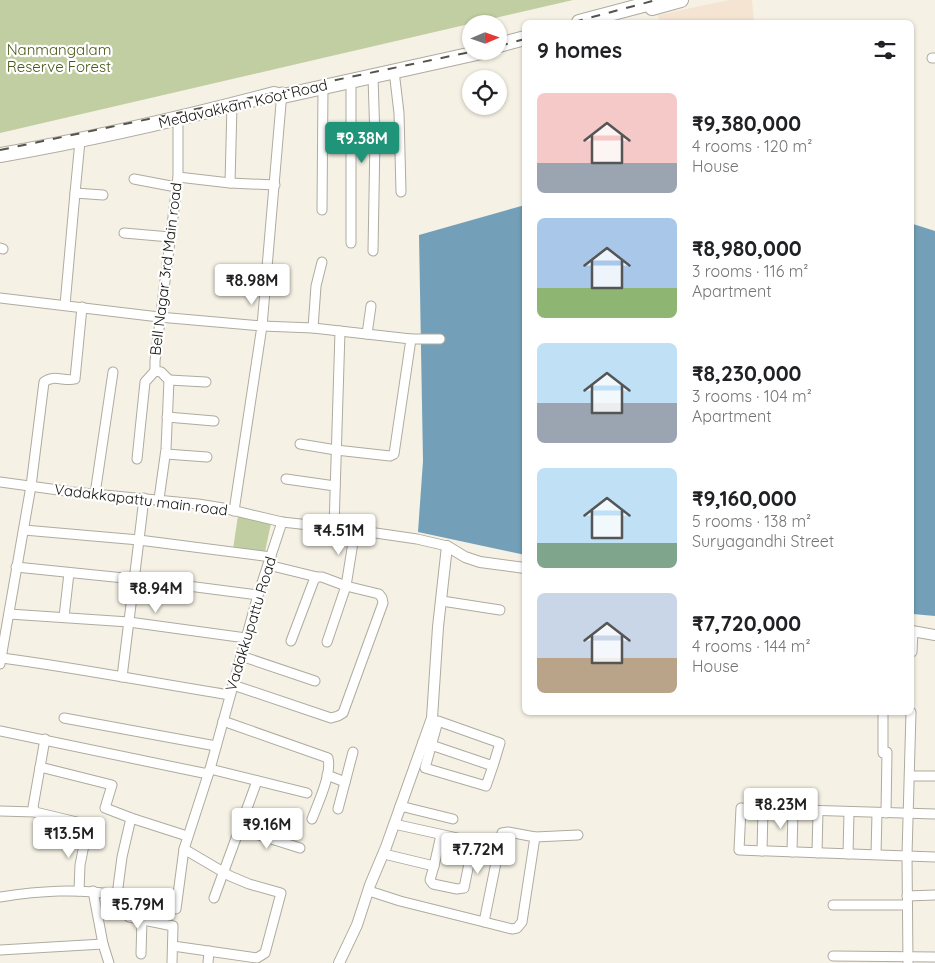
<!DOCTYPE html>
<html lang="en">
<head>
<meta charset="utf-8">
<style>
  body { margin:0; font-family:Quicksand,sans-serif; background:#f2f2f2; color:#202124; height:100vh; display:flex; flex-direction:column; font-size:19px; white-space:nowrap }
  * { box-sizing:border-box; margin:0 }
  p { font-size:16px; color:#757577 }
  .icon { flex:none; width:28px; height:28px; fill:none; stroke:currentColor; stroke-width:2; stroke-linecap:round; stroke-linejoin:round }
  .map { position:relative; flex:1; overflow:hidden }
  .details { position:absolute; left:522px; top:20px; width:392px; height:695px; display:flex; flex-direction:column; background:#fff; border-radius:8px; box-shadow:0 1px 4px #0004 }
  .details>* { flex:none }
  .needle { width:32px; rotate:88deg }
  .buttons { position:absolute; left:462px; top:15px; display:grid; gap:10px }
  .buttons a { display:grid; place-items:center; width:45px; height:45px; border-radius:50%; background:#fff; box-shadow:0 1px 4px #0004; font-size:25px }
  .price { position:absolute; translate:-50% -42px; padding:0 11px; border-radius:5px; background:#fff; color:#222; font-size:16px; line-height:32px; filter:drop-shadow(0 1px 2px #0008) }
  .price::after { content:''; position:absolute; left:50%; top:30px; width:15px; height:11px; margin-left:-8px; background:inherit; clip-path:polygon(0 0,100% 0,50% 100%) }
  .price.active { background:#209478; color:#fff }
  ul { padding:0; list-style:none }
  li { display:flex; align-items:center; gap:15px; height:125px; padding:0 15px }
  li span { display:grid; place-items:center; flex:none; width:140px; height:100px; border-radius:8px; color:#555 }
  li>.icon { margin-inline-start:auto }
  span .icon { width:60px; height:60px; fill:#fffc; stroke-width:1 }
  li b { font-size:21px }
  h2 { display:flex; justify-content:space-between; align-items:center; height:60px; padding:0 15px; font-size:21px }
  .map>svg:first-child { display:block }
</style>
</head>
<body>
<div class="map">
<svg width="935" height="963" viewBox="0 0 935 963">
  <rect width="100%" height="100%" fill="#f5f1e4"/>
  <polygon fill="#f5e4d2" points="729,0 752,0 754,22 659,22 658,15"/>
  <g fill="#c0cea2">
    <polygon points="0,0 573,0 0,133"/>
    <polygon points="238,516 271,523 265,552 233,549"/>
  </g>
  <g fill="#73a0b8">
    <polygon points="525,205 525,555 418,532 423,461 419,235"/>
    <polygon points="913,224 935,231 935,616 913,614"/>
  </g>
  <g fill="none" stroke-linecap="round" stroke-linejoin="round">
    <g stroke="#afaba0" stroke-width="11">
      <g id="minor">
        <polyline points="932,58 935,58"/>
        <polyline points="394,71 399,113 401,192"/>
        <polyline points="373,76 375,139 373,251"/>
        <polyline points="351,80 351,243"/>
        <polyline points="282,92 262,326 313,328 411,339 440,339"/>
        <polyline points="178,177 230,183 232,105"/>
        <polyline points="134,179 176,187"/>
        <polyline points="230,183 275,185"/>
        <polyline points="75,193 80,141"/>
        <polyline points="322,210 323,87"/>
        <polyline points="124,233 170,237"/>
        <polyline points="0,248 3,249"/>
        <polyline points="228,272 267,274"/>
        <polyline points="0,298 159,317 262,326 234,511"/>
        <polyline points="65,305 75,193 103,195"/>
        <polyline points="313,328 316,286 322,262"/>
        <polyline points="367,334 371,306"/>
        <polyline points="169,380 206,382"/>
        <polyline points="167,417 214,421"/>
        <polyline points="300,444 336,450 390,456 394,454 411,339"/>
        <polyline points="166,454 207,457"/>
        <polyline points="137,459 145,382 155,371"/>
        <polyline points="286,479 335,486"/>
        <polyline points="0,482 73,492 198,504 223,508 282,522 355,530 417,539 447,546"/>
        <polyline points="95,494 113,372"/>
        <polyline points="159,499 166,449 169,380 161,372 155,371 155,361 178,177 178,119"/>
        <polyline points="334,527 340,331"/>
        <polyline points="24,530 139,540 144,498"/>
        <polyline points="268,565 317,577"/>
        <polyline points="16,567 134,579 258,595"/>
        <polyline points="442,601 500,610"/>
        <polyline points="9,614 129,622 246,638"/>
        <polyline points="64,617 69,573"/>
        <polyline points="327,642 346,586 355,530"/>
        <polyline points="912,652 913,631"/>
        <polyline points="241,656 315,681"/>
        <path d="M2,658c76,10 152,25 228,37"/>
        <path d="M0,664l31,-178 13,-104c10,-8 20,0 31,-3l7,-72"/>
        <polyline points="122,677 139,540 271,557"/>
        <polyline points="233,685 331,718 338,716 343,713 383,603 382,598 379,594 346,586 322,577 317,577 314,580 291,641"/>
        <polyline points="883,712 883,753 887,752 886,813"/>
        <polyline points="64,718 216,746"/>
        <path d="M223,721l105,37c4,16 -10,45 -16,61"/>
        <polyline points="0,731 208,774"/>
        <polyline points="45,739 33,807 35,812 85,824 87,830 80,865 79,891"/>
        <polyline points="423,742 431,745 493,766 500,743 438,721 425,768 486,786 493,766"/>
        <polyline points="40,767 112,785 105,808 131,818 187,836"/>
        <polyline points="210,769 307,793"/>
        <polyline points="327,775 345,782"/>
        <polyline points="910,776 935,776"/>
        <polyline points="400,806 453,819"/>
        <polyline points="338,809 353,752"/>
        <polyline points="0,811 35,812"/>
        <polyline points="935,814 741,808 739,850 935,857"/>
        <polyline points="131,818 122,857 117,895 124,913 129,917 173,926 172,963"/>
        <polyline points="240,829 300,848"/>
        <polyline points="762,851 763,809"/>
        <polyline points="792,852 793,810"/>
        <polyline points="817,853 818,811"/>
        <polyline points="384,854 434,866 430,880 433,884 457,889 464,888 473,844 471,841 394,824"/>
        <polyline points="848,854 849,812"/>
        <polyline points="876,854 877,813"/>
        <polyline points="434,866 441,835"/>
        <polyline points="93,891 103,944 109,963"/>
        <polyline points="369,891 400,901 484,922 502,833 508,832 535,837 578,835"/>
        <polyline points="907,896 935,895"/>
        <path d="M0,897c39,-6 77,-9 117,-2"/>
        <polyline points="214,898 257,781"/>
        <polyline points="833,905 907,905"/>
        <polyline points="176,909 184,849 210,769 258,595 282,522"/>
        <polyline points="484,922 512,929 517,928 522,922 535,837"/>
        <polyline points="173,946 257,958 265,953 281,893 249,884 230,876 184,849"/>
        <polyline points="0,950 103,944"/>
        <polyline points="141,954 142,919"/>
        <polyline points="833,956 935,957"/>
        <polyline points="208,963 209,951"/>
        <polyline points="908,963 907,855 911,712"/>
      </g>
    </g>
    <g stroke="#afaba0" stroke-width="12">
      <g id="tertiary">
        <polyline points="912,631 935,635"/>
        <polyline points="339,963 357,925 370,885 386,847 432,718 438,627 447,546 465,557 480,562 525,568"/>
      </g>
    </g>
    <g stroke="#afaba0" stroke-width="16">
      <g id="primary">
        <polyline points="652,8 681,0"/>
        <polyline points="579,22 662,0"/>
        <polyline points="499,45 525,38"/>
        <path d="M0,155c92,-16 183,-37 274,-61l9,2 203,-45"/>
      </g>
    </g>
    <use href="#minor" stroke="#fff" stroke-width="9"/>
    <use href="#tertiary" stroke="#fff" stroke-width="10"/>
    <use href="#primary" stroke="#fff" stroke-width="14"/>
    <g stroke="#55534c" stroke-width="2" stroke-dasharray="9 9" stroke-linecap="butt">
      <polyline points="574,22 656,0"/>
      <polyline points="499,46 525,39"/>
      <polyline points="0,150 475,51"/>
    </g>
  </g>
  <g text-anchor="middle" stroke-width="4.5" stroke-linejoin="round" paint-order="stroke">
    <g font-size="15" fill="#495816" stroke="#fff">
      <text x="59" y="55">Nanmangalam<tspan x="59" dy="17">Reserve Forest</tspan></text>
    </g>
    <g font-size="15" fill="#151410" stroke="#fff">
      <text transform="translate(243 104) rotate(-13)" y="5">Medavakkam Koot Road</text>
      <text transform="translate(166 269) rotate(-83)" y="5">Bell Nagar 3rd Main road</text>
      <text transform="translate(141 500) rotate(7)" y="5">Vadakkapattu main road</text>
      <text transform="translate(251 624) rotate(-73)" y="5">Vadakkupattu Road</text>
    </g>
  </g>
</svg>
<div class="buttons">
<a><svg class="needle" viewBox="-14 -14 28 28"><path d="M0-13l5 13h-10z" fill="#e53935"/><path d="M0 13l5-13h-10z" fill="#757577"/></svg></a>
<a><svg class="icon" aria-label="locate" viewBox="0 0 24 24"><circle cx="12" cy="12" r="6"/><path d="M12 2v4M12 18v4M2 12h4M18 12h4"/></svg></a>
</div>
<b class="price active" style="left:362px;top:164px">₹9.38M</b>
<b class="price" style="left:252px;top:306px">₹8.98M</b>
<b class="price" style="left:339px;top:556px">₹4.51M</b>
<b class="price" style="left:156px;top:614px">₹8.94M</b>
<b class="price" style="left:781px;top:830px">₹8.23M</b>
<b class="price" style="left:267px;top:850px">₹9.16M</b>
<b class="price" style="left:69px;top:859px">₹13.5M</b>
<b class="price" style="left:478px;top:875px">₹7.72M</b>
<b class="price" style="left:138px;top:930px">₹5.79M</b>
<section class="details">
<h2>9 homes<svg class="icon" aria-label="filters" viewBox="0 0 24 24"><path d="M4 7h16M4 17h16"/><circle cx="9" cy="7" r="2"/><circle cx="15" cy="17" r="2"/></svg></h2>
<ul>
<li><span style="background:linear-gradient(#f6c9c9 70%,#9aa5b1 0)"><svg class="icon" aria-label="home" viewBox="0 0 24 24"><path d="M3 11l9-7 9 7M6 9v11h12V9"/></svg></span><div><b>₹9,380,000</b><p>4 rooms · 120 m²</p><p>House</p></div></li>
<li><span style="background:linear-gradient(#a9c7e8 70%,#8fb573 0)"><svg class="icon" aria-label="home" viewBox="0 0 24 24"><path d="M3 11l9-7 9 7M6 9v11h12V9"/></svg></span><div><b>₹8,980,000</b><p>3 rooms · 116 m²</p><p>Apartment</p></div></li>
<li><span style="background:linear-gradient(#bfe0f5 60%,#9aa5b1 0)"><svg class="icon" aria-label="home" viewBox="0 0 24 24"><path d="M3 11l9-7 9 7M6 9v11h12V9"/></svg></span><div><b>₹8,230,000</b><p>3 rooms · 104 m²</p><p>Apartment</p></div></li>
<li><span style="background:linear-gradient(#bfe0f5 75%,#7fa58c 0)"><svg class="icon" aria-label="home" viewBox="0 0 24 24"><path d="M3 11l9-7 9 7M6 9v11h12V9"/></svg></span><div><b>₹9,160,000</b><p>5 rooms · 138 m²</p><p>Suryagandhi Street</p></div></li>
<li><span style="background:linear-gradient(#c9d6e8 65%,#b9a48a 0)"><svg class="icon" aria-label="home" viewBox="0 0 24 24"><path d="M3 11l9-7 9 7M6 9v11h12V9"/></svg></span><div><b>₹7,720,000</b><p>4 rooms · 144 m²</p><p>House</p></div></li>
</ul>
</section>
</div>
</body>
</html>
